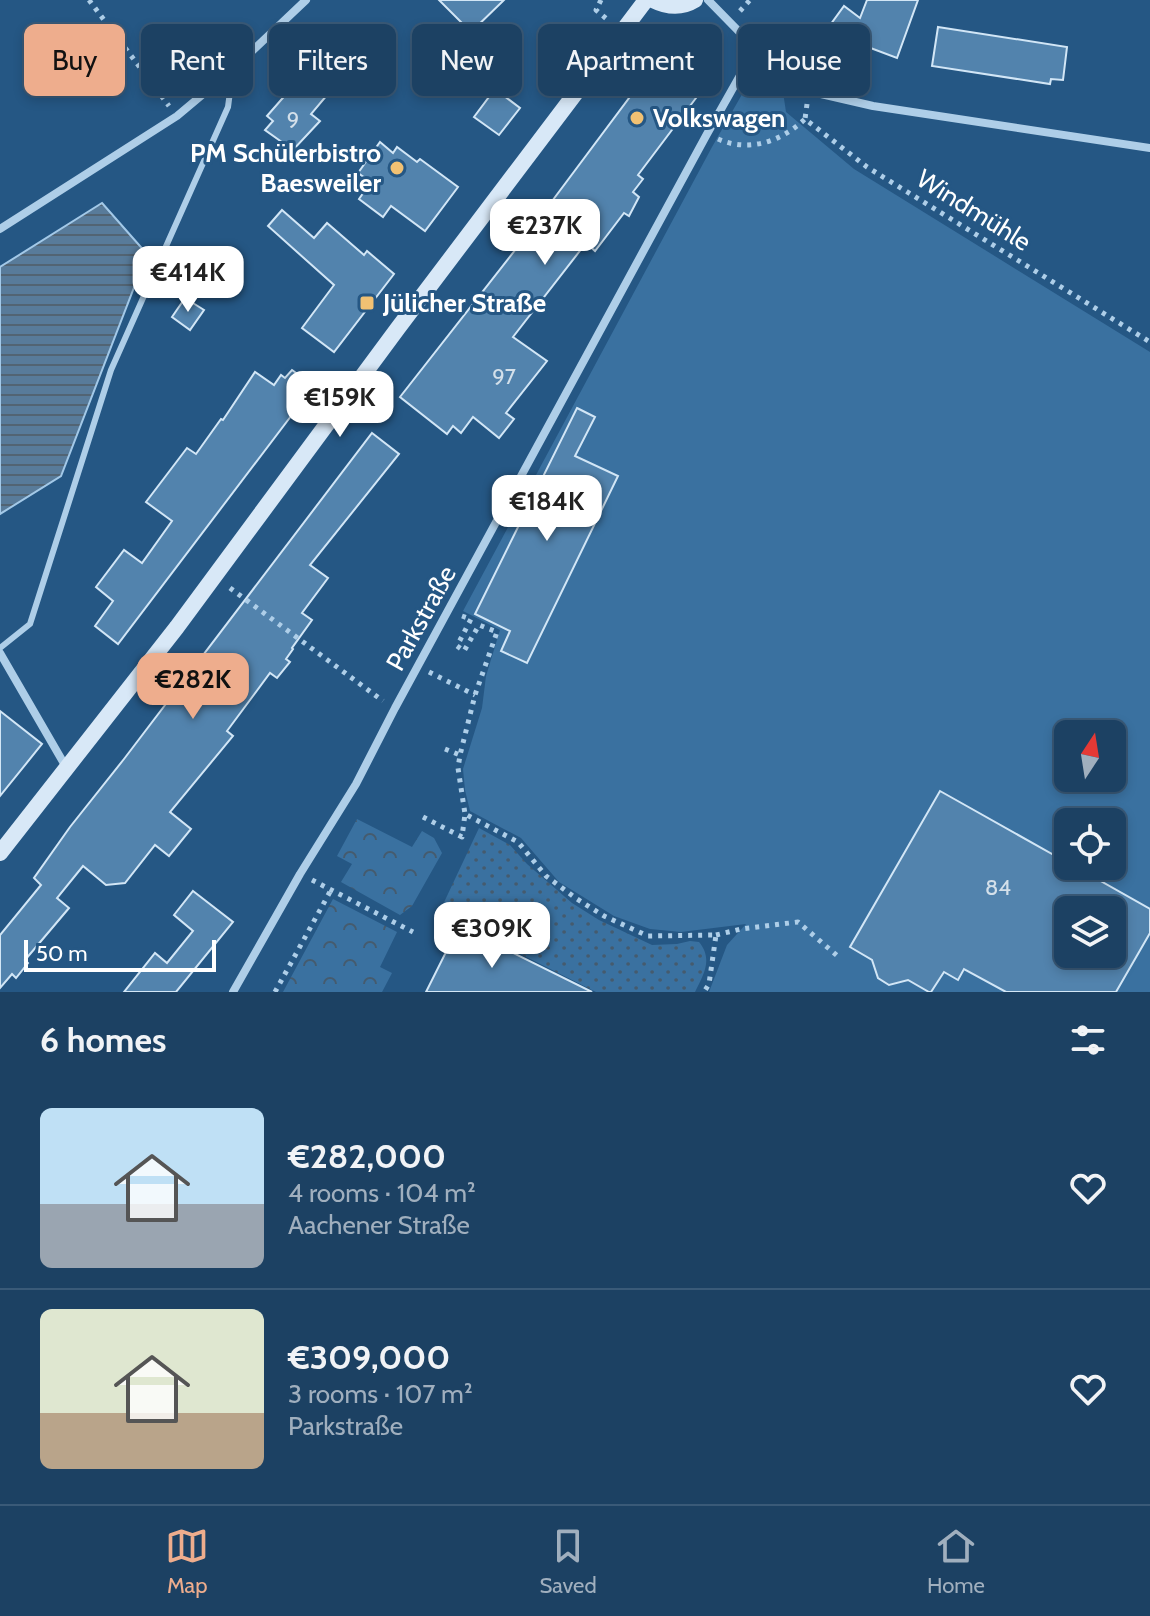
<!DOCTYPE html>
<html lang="en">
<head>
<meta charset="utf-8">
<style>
  body { margin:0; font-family:Cabin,sans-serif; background:#294c6c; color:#f1f3f6; height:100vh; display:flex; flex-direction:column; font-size:30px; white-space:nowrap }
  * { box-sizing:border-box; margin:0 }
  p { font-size:26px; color:#a0afbe }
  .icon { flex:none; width:44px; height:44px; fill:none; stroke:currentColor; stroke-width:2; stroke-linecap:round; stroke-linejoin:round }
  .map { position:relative; height:992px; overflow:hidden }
  .panel { display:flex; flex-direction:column; background:#1c4163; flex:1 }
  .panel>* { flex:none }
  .guide { position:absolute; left:24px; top:24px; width:1102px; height:72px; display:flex; gap:16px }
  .needle { width:52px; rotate:12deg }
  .buttons { position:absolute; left:1054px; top:720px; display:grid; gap:16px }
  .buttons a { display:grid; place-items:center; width:72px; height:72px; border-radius:12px; background:#1c4163; box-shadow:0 4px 12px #0003,0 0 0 2px #3a5a78; font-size:40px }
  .scale { position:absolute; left:24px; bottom:20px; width:192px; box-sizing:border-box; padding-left:8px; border:4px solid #fff; border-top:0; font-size:22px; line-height:28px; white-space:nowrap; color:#fff; -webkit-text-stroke:6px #255784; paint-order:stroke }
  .price { position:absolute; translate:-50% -68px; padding:0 18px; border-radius:16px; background:#fff; color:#222; font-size:26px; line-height:52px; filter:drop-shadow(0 2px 4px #0008) }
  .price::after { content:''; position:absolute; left:50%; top:48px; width:24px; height:18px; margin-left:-12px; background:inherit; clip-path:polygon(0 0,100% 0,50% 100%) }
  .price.active { background:#eead8d; color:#111 }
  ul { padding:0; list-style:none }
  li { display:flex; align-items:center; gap:24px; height:200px; padding:0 40px }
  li+li { border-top:2px solid #3a5a78 }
  li span { display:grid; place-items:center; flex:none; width:224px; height:160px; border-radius:12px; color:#555 }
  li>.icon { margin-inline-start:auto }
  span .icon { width:96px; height:96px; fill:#fffc; stroke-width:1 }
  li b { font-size:34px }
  h2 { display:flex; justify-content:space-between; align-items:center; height:96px; padding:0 40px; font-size:34px }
  .tag { padding:0 28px; border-radius:12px; background:#1c4163; box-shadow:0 4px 12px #0003,0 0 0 2px #3a5a78; font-size:28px; line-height:72px }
  .tag.active { background:#eead8d; color:#111 }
  .menu { display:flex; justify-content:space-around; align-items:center; height:112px; border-top:2px solid #3a5a78; background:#1c4163; font-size:22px; color:#a0afbe }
  .menu a { display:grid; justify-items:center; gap:4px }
  .menu .active { color:#eead8d }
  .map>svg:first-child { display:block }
</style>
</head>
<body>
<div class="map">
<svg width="1150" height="992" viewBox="0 0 1150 992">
  <defs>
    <pattern id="grass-dots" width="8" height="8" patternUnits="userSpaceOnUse" patternTransform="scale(2)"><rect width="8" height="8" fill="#3a71a0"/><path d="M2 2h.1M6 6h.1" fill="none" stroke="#455b6e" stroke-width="1.8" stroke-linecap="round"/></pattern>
    <pattern id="forest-crowns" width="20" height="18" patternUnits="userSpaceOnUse" patternTransform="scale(2)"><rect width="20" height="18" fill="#3a71a0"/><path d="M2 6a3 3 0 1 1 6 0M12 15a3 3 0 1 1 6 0" fill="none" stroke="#455b6e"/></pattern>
    <pattern id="water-rules" width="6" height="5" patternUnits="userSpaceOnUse" patternTransform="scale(2)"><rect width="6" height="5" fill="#587b9a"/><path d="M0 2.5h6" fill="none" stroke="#526473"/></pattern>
  </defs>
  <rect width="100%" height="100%" fill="#255784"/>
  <path fill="url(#grass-dots)" d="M479,828l31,17 17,19 45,39 27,17 53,25 25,-1 13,-3 9,1c14,17 5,32 -4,50h-99l-157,-79z"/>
  <g fill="url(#forest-crowns)">
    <polygon points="357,819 412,847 422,831 434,838 442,853 412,906 400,915 341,882 352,864 337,856"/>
    <polygon points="333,899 397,932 380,967 392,973 382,992 283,992"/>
  </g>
  <path fill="#3a71a0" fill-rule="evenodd" d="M753,75l30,17 3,20 68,57 296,183v640h-441l18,-47 19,-21 -65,8 -31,-3 -36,-13 -55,-34 -38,-44 -51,-27 -5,-21 -2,-21 19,-61 4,-32 14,-46 -37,-19 249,-464zM1068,734h44v44h-44zM1068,822h44v44h-44zM1068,910h44v44h-44z"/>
  <polygon fill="url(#water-rules)" stroke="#a3c9e8" stroke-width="2" points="102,203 147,254 61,476 0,514 0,267"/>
  <g fill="#5283ad" stroke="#d2e6f6" stroke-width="2" fill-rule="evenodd">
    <polygon points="439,0 504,0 471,32"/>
    <polygon points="867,0 918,0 897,58 844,38 828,28 844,6 860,18"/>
    <polygon points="938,27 1067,47 1063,80 1051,79 1050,84 932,66"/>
    <polygon points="322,47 343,66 332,77 338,82 311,114 320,121 293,150 265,130 273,121 267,116 303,75 299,72"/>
    <polygon points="656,62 699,94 638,175 643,179 633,192 639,197 629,216 624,213 595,251 586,243 513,337 547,361 506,413 514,419 499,438 473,417 461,433 453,426 447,434 400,397 523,240"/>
    <polygon points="495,89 520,108 499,135 474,117"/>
    <polygon points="380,142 393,153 397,147 417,162 420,159 458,187 425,231 391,206 383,217 359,199 371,182 358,173"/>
    <polygon points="282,210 314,238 327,223 364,255 367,251 394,274 334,352 302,328 334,285 268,226"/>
    <polygon points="185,298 204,310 190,330 172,317"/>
    <polygon points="292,370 310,383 303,392 307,395 118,644 95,626 113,601 96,587 124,550 142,563 172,521 146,502 187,448 196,454 221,419 223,420 255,372 274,385 281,375 285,378"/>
    <polygon points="577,408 595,417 575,456 618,476 527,663 501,651 510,631 475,614"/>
    <polygon points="372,433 399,454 310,565 328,578 302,613 312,620 292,648 293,649 286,659 290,662 277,678 270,673 227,731 233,736 170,812 191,829 169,856 155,845 125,883 106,885 83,866 57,898 69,908 25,960 28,963 16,978 12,974 0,988 0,935 41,885 34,878 70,827 124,759"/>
    <polygon points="0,711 42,744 0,796"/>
    <path d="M940,791l128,72v3h6l76,43v24l-34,59h-110l-42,-23 -6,11 -14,-8 -13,20h-2l-21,-12 -19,5 -11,-7 -6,-18 -22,-13zM1068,910h44v44h-44z"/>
    <polygon points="193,891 233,922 176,992 124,992 155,953 167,963 193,931 174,915"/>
    <polygon points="459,926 592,992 426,992"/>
  </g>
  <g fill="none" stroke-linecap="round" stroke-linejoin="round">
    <g stroke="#aecee8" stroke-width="5" stroke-dasharray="4 6" stroke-linecap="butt">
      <polyline points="89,0 169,106"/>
      <polyline points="601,0 596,10 609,21"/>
      <polyline points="740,11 750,0"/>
      <polyline points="635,43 645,51 664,38 682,34 701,45 718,31"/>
      <polyline points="807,104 805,119 867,167 1150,342"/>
      <path d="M718,139c31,14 64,2 87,-20"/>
      <polyline points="230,588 383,701"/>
      <polyline points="462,616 471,619 457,646 464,651 479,625 497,632 475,695 460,755 458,768 465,814"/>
      <polyline points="429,672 475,695"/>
      <polyline points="445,749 460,755"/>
      <polyline points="423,817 462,837 465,814 518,842 546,876 577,899 604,916 648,936 716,935 709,984 704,992"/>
      <polyline points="312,880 413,932"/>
      <polyline points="716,935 741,929 798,922 841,959"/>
      <polyline points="275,992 331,890"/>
    </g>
    <polyline stroke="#aecee8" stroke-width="6" points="0,648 30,624 111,370 228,107 233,69"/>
    <g stroke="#aecee8" stroke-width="8">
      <polyline points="708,0 759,52 808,91 873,106 1150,148"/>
      <polyline points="0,229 177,116 233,69 306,0"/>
      <polyline points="0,653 66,767"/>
      <polyline points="233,992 300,874 356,784 395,708 707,134 742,72 759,52"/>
    </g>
    <g stroke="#d8e8f7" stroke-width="16">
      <path d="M653,0c14,7 29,8 42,0"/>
      <polyline points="0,853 177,627 398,328 646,0"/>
    </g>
  </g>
  <g fill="#f1c173" stroke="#255784" stroke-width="3">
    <circle cx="637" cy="118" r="8"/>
    <circle cx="397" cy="168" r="8"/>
    <rect x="359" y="295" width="16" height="16" rx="4"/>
  </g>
  <g text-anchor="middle" stroke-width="6" stroke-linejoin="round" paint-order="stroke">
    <g font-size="22" fill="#d4e0ea">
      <text x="293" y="127">9</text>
      <text x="504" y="384">97</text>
      <text x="998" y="895">84</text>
    </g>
    <g font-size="26" font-weight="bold" fill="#fff" stroke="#255784" text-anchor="start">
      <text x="653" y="127">Volkswagen</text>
      <text x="381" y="162" text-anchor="end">PM Schülerbistro<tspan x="381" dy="30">Baesweiler</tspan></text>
      <text x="383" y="312">Jülicher Straße</text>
    </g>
    <g font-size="26" fill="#fff" stroke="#255784">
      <text transform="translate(974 210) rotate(32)" y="9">Windmühle</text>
      <text transform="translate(421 618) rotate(-61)" y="9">Parkstraße</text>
    </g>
  </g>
</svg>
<div class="buttons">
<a><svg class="needle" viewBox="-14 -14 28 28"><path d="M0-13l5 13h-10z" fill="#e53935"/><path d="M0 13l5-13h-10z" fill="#a0afbe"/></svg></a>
<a><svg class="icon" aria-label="locate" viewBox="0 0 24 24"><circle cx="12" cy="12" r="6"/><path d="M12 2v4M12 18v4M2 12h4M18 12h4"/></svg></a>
<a><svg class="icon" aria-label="layers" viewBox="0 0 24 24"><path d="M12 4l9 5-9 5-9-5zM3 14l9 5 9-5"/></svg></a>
</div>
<div class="scale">50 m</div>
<b class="price" style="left:545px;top:267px">€237K</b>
<b class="price" style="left:188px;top:314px">€414K</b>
<b class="price" style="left:340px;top:439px">€159K</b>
<b class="price" style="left:547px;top:543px">€184K</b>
<b class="price active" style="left:193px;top:721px">€282K</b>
<b class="price" style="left:492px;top:970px">€309K</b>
<div class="guide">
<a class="tag active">Buy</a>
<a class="tag">Rent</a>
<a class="tag">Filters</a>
<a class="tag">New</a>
<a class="tag">Apartment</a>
<a class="tag">House</a>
</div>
</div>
<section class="panel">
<h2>6 homes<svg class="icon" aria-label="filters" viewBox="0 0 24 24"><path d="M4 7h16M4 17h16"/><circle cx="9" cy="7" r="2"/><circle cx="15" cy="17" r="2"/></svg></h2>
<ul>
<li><span style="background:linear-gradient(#bfe0f5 60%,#9aa5b1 0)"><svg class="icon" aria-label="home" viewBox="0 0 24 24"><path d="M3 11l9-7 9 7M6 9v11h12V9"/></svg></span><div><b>€282,000</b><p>4 rooms · 104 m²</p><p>Aachener Straße</p></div><svg class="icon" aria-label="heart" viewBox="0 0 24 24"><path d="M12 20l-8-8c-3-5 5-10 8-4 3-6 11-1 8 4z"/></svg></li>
<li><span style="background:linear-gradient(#dfe7d0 65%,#b9a48a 0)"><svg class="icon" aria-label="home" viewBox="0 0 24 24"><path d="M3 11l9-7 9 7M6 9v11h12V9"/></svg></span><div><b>€309,000</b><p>3 rooms · 107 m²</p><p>Parkstraße</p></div><svg class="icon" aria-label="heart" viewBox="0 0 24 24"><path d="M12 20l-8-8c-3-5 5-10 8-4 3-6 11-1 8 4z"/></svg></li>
</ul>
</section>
<nav class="menu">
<a class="active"><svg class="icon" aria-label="map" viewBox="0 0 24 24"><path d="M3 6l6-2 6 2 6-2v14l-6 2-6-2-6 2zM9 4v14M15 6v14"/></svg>Map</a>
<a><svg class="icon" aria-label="saved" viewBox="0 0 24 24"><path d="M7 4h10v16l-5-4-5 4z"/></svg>Saved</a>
<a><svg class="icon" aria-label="home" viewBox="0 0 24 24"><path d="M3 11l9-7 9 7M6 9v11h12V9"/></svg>Home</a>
</nav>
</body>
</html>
